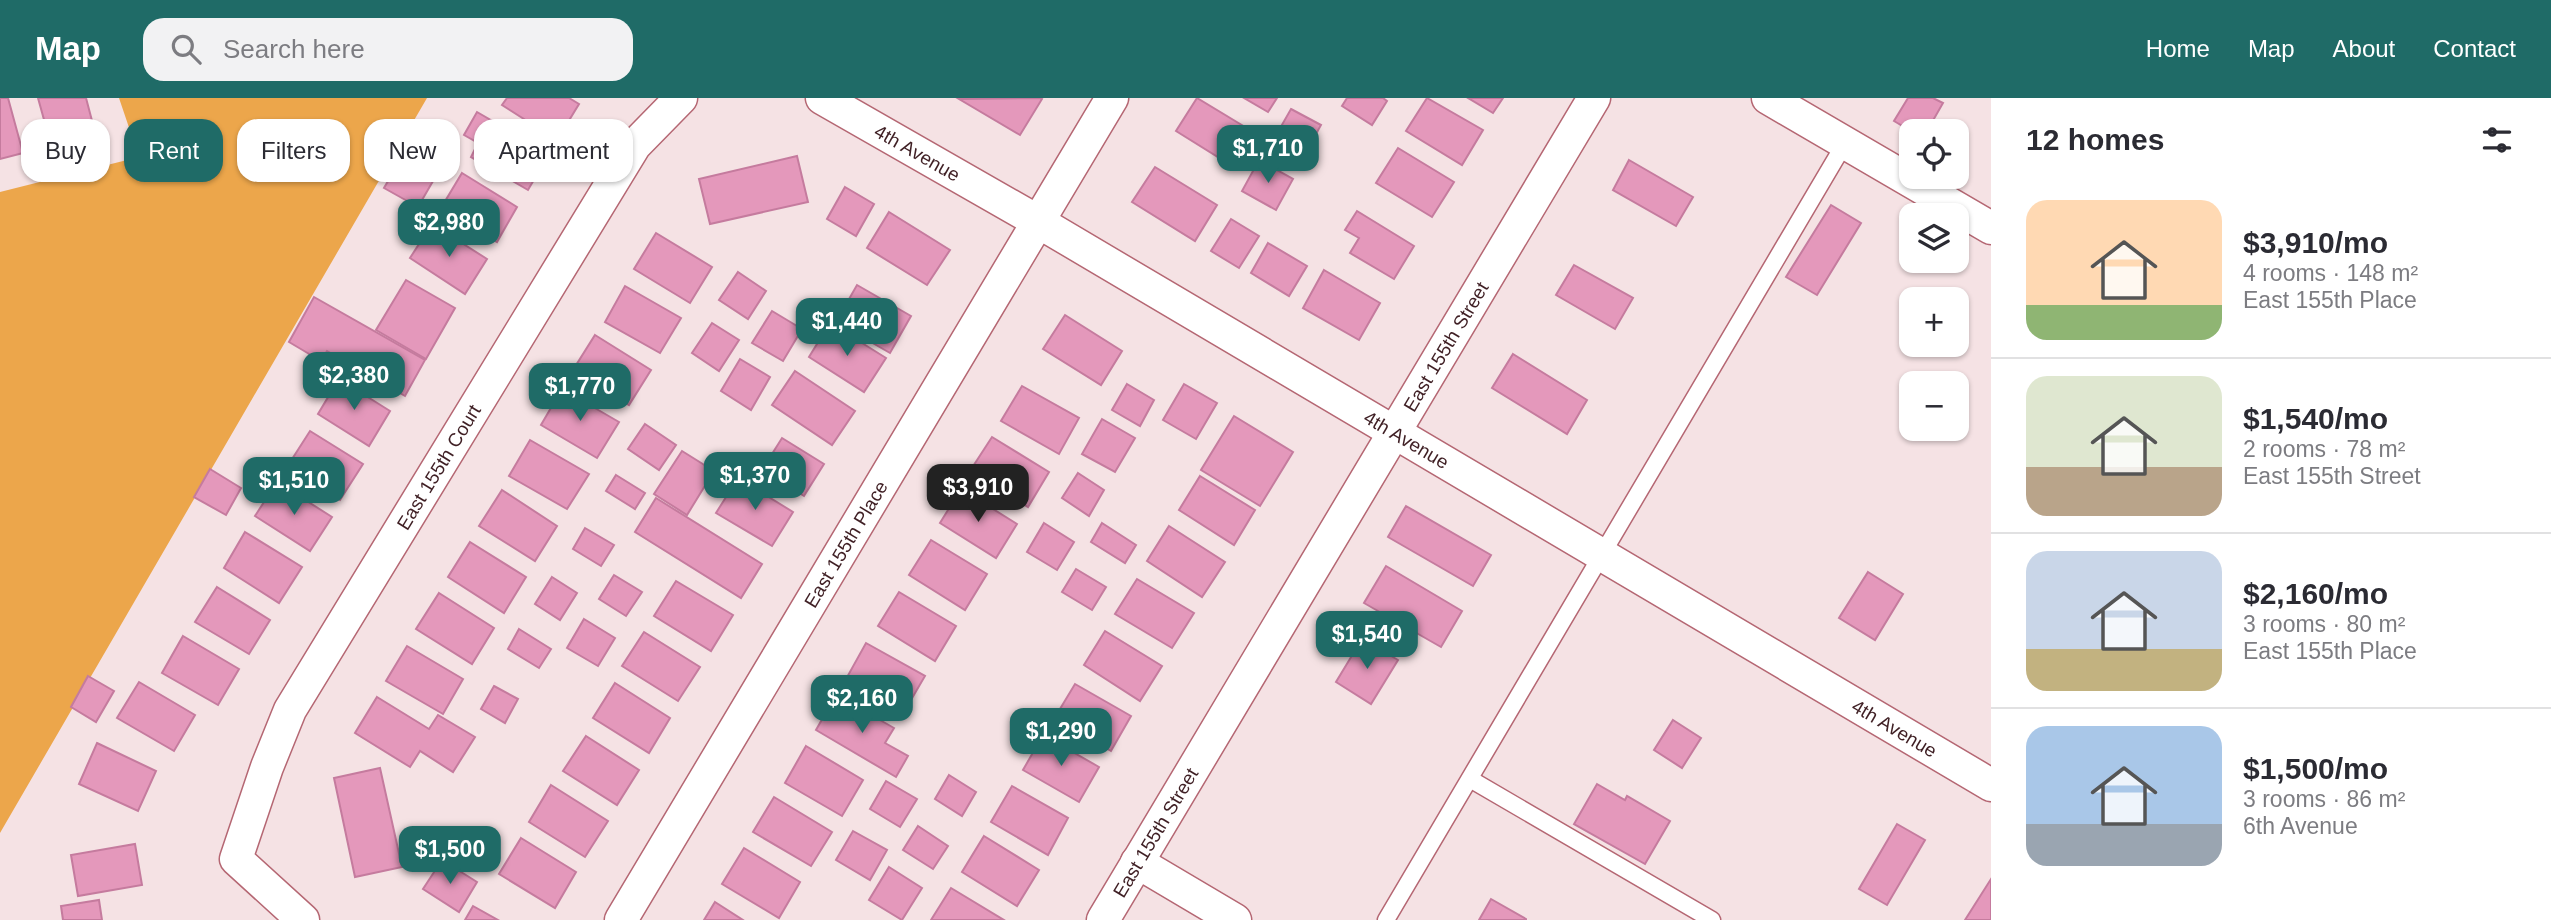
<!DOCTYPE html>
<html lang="en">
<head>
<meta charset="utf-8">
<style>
  body { margin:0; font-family:Arial,sans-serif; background:#f2f2f3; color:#2b2b33; height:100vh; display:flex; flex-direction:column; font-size:26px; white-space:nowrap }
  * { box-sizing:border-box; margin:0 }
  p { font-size:23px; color:#7c7c81 }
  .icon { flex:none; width:38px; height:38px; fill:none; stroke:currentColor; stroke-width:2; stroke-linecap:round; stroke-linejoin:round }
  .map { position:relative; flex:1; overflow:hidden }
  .details { display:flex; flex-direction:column; background:#fff; width:560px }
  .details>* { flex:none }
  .guide { position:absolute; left:21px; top:21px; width:665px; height:63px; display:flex; gap:14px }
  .fabs { position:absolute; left:1899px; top:21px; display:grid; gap:14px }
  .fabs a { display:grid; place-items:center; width:70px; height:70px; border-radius:14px; background:#fff; box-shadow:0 2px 5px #0004; font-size:35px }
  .price { position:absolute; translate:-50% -60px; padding:0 16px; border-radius:14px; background:#1f6b67; color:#fff; font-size:23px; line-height:46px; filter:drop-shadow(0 2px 4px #0008) }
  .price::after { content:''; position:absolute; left:50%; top:42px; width:21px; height:16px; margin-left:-10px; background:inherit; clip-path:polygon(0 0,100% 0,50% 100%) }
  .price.current { background:#222; color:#fff }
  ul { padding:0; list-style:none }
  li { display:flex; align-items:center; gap:21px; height:175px; padding:0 35px }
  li+li { border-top:2px solid #e1e1e2 }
  li span { display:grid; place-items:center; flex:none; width:196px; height:140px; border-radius:21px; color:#555 }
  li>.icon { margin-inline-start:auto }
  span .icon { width:84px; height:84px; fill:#fffc; stroke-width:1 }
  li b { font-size:30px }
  h2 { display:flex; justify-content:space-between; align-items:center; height:84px; padding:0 35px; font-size:30px }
  .tag { padding:0 24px; border-radius:21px; background:#fff; box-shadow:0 2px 5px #0004; font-size:24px; line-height:63px }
  .tag.current { background:#1f6b67; color:#fff }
  header { display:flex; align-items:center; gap:42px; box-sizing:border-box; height:98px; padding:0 35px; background:#1f6b67; color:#fff }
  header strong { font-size:33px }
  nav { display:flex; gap:38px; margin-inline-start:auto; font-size:24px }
  .search { width:490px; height:63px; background:#f2f2f3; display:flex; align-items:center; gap:18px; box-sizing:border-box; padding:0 24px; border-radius:21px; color:#7c7c81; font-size:26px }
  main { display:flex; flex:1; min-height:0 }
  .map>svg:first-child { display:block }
</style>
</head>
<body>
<header>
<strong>Map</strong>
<div class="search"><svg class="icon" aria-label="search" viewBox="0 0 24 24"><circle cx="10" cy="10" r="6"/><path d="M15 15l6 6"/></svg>Search here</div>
<nav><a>Home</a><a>Map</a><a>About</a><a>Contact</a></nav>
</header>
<main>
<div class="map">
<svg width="1991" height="822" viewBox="0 0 1991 822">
  <rect width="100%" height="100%" fill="#f5e2e4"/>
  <polygon fill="#eca64b" points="119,0 427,0 0,735 0,94 139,59"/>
  <g fill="#e498bb" stroke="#c57b9e" stroke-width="2">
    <polygon points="0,0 8,0 23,55 0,61"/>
    <polygon points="38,0 86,0 95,34 51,47"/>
    <polygon points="507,0 569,0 579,6 557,42 502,7"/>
    <polygon points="1040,0 1042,1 1020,37 959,1"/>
    <polygon points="1197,0 1255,35 1234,69 1176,33"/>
    <polygon points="1244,0 1277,0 1268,14"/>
    <polygon points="1347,0 1383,0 1387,3 1372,27 1342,8"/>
    <polygon points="1427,0 1483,32 1462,67 1406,33"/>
    <polygon points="1468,0 1503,0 1493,15"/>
    <polygon points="1908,0 1933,0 1943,5 1927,33 1911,33 1894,23"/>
    <polygon points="1291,11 1321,27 1305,56 1275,39"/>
    <polygon points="477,14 549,56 528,92 471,59 478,45 464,37"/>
    <polygon points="1398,50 1454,84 1432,119 1376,85"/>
    <polygon points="797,58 808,104 710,126 699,81"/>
    <polygon points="1259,62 1293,81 1276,112 1242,93"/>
    <polygon points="1629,62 1693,99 1676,128 1613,92"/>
    <polygon points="400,63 433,83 418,109 384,90"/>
    <polygon points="1155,69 1217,107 1195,143 1132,104"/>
    <polygon points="462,75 517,109 497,144 441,110"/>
    <polygon points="845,89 874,106 856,138 827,121"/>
    <polygon points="1831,107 1861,125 1817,197 1786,179"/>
    <polygon points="1357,113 1414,148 1394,181 1350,155 1359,140 1345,132"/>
    <polygon points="889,114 950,152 927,187 867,150"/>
    <polygon points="1231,121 1259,138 1239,170 1211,153"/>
    <polygon points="432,126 487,161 465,196 410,160"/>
    <polygon points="656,135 712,169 690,205 634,171"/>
    <polygon points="1268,145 1307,168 1289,198 1251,175"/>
    <polygon points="1574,167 1633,200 1615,231 1556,197"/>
    <polygon points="1324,172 1380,205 1359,242 1303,210"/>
    <polygon points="738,174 766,193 748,221 719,202"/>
    <polygon points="406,182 455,210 426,261 376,232"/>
    <polygon points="857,187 911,218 890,255 836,224"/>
    <polygon points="625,188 681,220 660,255 605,224"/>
    <polygon points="314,199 425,262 405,298 327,253 321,263 289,244"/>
    <polygon points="772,213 802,231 783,263 752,245"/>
    <polygon points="1065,217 1122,253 1101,287 1043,251"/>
    <polygon points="712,225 739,242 719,273 692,255"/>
    <polygon points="830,225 886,260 864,294 809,259"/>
    <polygon points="595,237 651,272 629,307 573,272"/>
    <polygon points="1513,256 1587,302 1567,336 1492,290"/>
    <polygon points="740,261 770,279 751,312 721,293"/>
    <polygon points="795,273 855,313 832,347 772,307"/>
    <polygon points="339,281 390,313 369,348 318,316"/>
    <polygon points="1127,286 1154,302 1140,328 1112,312"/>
    <polygon points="1184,286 1217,305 1196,341 1163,322"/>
    <polygon points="1022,288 1079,320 1059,356 1001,323"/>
    <polygon points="562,291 619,324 597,360 541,327"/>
    <polygon points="1234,318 1293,354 1260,408 1201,372"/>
    <polygon points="1102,321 1135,340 1115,374 1082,356"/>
    <polygon points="645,326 676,347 659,372 628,351"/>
    <polygon points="310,333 363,366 340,402 287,369"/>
    <polygon points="992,339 1049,374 1028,409 970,373"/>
    <polygon points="782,340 824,366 804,398 762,372"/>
    <polygon points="530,342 589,376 567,411 509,378"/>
    <polygon points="682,353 714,373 687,417 654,396"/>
    <polygon points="210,371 241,390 226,417 194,399"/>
    <polygon points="1078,375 1104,392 1089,418 1062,400"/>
    <polygon points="616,377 645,395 635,411 606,393"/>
    <polygon points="1200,378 1255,412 1234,447 1179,412"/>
    <polygon points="738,380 793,414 772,448 716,415"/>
    <polygon points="277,384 332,419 310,453 255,418"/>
    <polygon points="961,391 1017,426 996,460 940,425"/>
    <polygon points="502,392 557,428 535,463 479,428"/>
    <polygon points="656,400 762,466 741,500 635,434"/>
    <polygon points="1406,408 1491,457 1473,488 1388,439"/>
    <polygon points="1044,425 1074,444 1057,472 1027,454"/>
    <polygon points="1102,425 1136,447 1125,465 1091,444"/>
    <polygon points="1169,428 1225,464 1202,499 1147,463"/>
    <polygon points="585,430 614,447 601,468 573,451"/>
    <polygon points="245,434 302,469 279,505 224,470"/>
    <polygon points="931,442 987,476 965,512 909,477"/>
    <polygon points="470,444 526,479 504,515 448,479"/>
    <polygon points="1386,468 1462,513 1441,549 1364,505"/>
    <polygon points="1076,471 1106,489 1092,512 1062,494"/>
    <polygon points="1868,474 1903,496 1875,542 1839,520"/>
    <polygon points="614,477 642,494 626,518 599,501"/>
    <polygon points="552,479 577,495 560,522 535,506"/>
    <polygon points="1137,481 1194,515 1172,550 1115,516"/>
    <polygon points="676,483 733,517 711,553 654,518"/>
    <polygon points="217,489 270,522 249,556 195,524"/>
    <polygon points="899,494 956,528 935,563 878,528"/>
    <polygon points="439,495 494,530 472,566 416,531"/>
    <polygon points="584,521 615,540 598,568 567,550"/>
    <polygon points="519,531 551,551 539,570 508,551"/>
    <polygon points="1105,533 1162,568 1140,603 1084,567"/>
    <polygon points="644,534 700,569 678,603 622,568"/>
    <polygon points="183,538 239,571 218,607 162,575"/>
    <polygon points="1362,541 1398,562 1371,606 1336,584"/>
    <polygon points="866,545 925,578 904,614 846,581"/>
    <polygon points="407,548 463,581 443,616 386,583"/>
    <polygon points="88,578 114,593 96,624 71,609"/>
    <polygon points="139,584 195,617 174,653 117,620"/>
    <polygon points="615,585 670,620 649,655 593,620"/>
    <polygon points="1075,586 1131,618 1111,653 1054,621"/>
    <polygon points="494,588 518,601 505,625 481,611"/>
    <polygon points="836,597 894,630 885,645 908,658 896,679 816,632"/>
    <polygon points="377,599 429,631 438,617 475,639 453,674 420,653 410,669 355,635"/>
    <polygon points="1673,622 1701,640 1682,670 1654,652"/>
    <polygon points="1043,637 1099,669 1079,704 1023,672"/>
    <polygon points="586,638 639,672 617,707 563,673"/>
    <polygon points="97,645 156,673 138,713 79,686"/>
    <polygon points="806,648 863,682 842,718 785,685"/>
    <polygon points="380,670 402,769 355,779 334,680"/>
    <polygon points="949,677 976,694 962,718 935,701"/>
    <polygon points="886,683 917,701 900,729 870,711"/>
    <polygon points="1597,686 1625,702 1627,698 1670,723 1645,766 1574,726"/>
    <polygon points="551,687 608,723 585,759 529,724"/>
    <polygon points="1012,688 1068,720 1048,757 991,724"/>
    <polygon points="774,699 832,734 811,768 753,734"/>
    <polygon points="1897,726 1925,742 1887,807 1859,791"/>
    <polygon points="918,728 948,748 933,771 903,752"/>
    <polygon points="853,733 887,752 870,782 836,762"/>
    <polygon points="984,738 1039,772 1017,808 962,774"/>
    <polygon points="521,740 576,774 555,810 499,776"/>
    <polygon points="135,746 142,787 78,798 71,757"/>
    <polygon points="744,750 800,784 779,820 722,786"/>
    <polygon points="442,762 477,784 459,814 423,791"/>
    <polygon points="889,769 922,790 902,822 869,802"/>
    <polygon points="1991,781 1991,822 1965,822"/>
    <polygon points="951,790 1004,822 931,822"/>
    <polygon points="1491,801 1526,821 1526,822 1479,822"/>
    <polygon points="99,802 102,822 63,822 61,808"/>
    <polygon points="715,804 743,822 704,822"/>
    <polygon points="473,808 498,822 465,822"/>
  </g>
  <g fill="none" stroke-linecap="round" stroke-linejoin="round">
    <g stroke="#b56773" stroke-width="19">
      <g id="lane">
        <polyline points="1470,681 1712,822"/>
        <polyline points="1386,822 1845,45"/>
      </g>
    </g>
    <g stroke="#b56773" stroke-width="35">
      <g id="street">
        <path id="s1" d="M822,0l215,123 954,564"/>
        <polyline points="1768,0 1991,130"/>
        <polyline points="1137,764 1235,822"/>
        <path id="s2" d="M303,822l-67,-61 31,-92 23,-57 345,-565 46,-47"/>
        <path id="s3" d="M621,822l491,-822"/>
        <path id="s4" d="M1103,822l491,-822"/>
      </g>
    </g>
    <use href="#lane" stroke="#fff" stroke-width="16"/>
    <use href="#street" stroke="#fff" stroke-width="32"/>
  </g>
  <g text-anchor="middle" stroke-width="5" stroke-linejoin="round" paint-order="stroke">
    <g font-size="19" fill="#3f1f24" stroke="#f5f5f5">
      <text dy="7" stroke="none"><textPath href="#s1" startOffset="110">4th Avenue</textPath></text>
      <text dy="7" stroke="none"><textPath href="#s4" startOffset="668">East 155th Street</textPath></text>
      <text dy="7" stroke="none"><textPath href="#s1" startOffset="677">4th Avenue</textPath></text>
      <text dy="7" stroke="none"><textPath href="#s2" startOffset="534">East 155th Court</textPath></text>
      <text dy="7" stroke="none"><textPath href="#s3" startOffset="438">East 155th Place</textPath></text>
      <text dy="7" stroke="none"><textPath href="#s1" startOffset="1244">4th Avenue</textPath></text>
      <text dy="7" stroke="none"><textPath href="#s4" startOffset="102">East 155th Street</textPath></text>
    </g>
  </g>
</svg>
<div class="fabs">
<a><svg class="icon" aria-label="locate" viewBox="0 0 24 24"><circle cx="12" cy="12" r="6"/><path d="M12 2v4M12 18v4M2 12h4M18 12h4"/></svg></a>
<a><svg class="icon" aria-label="layers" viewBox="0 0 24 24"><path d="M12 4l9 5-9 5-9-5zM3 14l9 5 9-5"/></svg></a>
<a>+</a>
<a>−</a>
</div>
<b class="price" style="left:1268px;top:87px">$1,710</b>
<b class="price" style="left:449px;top:161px">$2,980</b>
<b class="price" style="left:847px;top:260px">$1,440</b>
<b class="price" style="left:354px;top:314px">$2,380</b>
<b class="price" style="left:580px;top:325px">$1,770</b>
<b class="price" style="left:755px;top:414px">$1,370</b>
<b class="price" style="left:294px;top:419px">$1,510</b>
<b class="price current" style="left:978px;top:426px">$3,910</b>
<b class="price" style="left:1367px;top:573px">$1,540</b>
<b class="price" style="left:862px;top:637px">$2,160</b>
<b class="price" style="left:1061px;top:670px">$1,290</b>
<b class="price" style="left:450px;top:788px">$1,500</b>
<div class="guide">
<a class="tag">Buy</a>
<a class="tag current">Rent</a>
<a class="tag">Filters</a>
<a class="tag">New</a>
<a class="tag">Apartment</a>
</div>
</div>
<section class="details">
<h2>12 homes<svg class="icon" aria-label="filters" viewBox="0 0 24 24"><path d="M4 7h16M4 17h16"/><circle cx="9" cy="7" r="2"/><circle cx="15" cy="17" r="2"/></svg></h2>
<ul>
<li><span style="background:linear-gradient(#ffd9b3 75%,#8fb573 0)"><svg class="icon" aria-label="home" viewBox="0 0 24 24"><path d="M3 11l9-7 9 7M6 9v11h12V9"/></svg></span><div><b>$3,910/mo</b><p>4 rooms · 148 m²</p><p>East 155th Place</p></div></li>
<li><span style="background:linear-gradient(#dfe7d0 65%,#b9a48a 0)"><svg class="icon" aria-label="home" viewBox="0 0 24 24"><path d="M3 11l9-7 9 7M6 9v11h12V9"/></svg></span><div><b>$1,540/mo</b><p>2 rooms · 78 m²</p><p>East 155th Street</p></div></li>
<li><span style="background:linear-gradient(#c9d6e8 70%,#c2b280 0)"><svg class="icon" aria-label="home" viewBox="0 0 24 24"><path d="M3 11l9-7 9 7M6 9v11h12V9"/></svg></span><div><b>$2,160/mo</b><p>3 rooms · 80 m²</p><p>East 155th Place</p></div></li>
<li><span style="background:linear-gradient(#a9c7e8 70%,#9aa5b1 0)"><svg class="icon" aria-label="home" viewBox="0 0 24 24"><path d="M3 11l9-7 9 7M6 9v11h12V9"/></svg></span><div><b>$1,500/mo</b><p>3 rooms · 86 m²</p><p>6th Avenue</p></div></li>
</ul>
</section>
</main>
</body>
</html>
